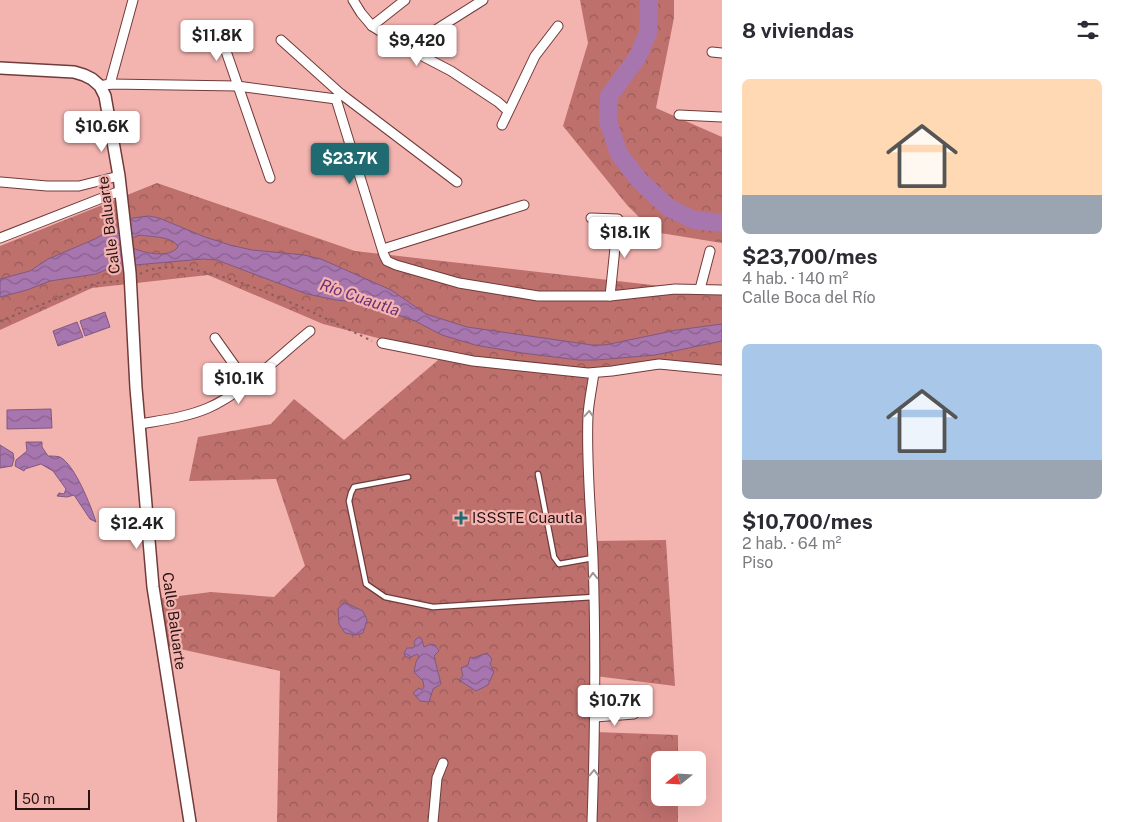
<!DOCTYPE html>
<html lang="es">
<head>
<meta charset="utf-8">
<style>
  body { margin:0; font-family:"Public Sans",sans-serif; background:#f7f7f7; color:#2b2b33; height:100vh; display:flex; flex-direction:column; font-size:19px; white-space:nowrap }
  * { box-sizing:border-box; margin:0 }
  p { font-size:16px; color:#7c7c81 }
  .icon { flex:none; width:28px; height:28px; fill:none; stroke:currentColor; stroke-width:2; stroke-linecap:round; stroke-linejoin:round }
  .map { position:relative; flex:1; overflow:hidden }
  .sheet { display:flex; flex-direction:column; background:#fff; width:400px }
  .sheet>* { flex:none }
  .needle { width:32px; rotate:252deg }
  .tools { position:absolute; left:651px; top:751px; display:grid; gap:10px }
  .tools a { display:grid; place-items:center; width:55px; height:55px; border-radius:8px; background:#fff; box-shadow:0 5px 20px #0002; font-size:25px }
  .scale { position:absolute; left:15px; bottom:12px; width:75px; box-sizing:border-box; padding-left:5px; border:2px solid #291312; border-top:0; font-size:14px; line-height:18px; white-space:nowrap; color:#291312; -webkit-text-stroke:4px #f3b4b0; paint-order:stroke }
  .price { position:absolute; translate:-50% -42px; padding:0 11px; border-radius:5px; background:#fff; color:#222; font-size:16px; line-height:32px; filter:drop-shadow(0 1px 2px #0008) }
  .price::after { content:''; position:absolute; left:50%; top:30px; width:15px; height:11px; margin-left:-8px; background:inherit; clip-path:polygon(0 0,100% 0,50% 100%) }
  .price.on { background:#206b71; color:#fff }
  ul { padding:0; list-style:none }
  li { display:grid; align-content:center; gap:10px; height:265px; padding:0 20px }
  li span { display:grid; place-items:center; height:155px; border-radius:8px; color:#555 }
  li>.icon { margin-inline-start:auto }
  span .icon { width:90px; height:90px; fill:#fffc; stroke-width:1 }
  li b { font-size:21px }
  h2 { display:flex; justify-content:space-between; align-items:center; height:60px; padding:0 20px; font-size:21px }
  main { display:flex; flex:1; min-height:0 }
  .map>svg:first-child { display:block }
</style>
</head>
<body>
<main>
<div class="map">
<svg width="722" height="822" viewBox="0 0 722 822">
  <defs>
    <pattern id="forest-crowns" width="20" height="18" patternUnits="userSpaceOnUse" patternTransform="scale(1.25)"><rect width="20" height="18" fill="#be706d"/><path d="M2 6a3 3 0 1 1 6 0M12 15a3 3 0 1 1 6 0" fill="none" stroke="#9a5b58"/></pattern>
    <pattern id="water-waves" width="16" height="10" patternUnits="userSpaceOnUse" patternTransform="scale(1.25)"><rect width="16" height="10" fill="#a876af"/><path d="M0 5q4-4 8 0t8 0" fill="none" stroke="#89608d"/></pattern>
  </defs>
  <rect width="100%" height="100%" fill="#f3b4b0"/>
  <g fill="url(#forest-crowns)">
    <polygon points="580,0 674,0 674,18 656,108 722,137 722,243 654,232 627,205 563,126 588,43"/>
    <polygon points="157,183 355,251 722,293 722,369 679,366 588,373 592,541 666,540 675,686 595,676 595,732 678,735 678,760 660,760 660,798 678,798 678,822 277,822 280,671 162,645 155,599 211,592 274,597 305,566 276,479 189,481 198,437 271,424 294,399 344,440 444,355 323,324 208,275 92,288 0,330 0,246"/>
  </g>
  <g fill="url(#water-waves)" stroke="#825880" fill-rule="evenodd">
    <path d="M149,216l10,2 46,19 25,8 22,5 52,5 17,4 70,31 35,24 41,13 125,18h13l72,-15 45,-6v17l-67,14 -59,5h-17l-57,-7 -47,-8 -33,-10 -27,-14 -51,-18 -28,-3 -29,-6 -90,-34 -14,-1 -91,8 -16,7 -46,7 -23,9 -27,7v-18l30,-8 18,-12 47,-20 38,-21zM140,235c10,2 34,1 38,12 -9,12 -36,6 -47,0l1,-9z"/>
    <polygon points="105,312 110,327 85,336 80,321"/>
    <polygon points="77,322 83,337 58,346 53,331"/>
    <polygon points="51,409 52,428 7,429 7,410"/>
    <path d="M26,442h16v5l6,9c4,0 8,0 12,1 15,8 31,49 36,65l-6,-3 -16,-24 -7,2 -10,-1 2,-3 5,1 2,-5 -13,-18 -12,-7 -16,5 -1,2 -9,-5 1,-6 11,-9z"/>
    <polygon points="0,445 13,453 14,459 12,466 0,468"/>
    <polygon points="344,602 363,611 367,620 363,633 355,635 345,633 339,624 338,609"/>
    <polygon points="420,637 422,640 424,647 431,644 435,645 439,651 434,656 441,684 433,689 429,702 420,701 413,693 419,688 422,690 424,687 423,681 414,672 416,662 419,656 417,654 409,658 405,656 404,653 407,648 413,648 415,646 414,642 416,639"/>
    <polygon points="487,653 492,659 490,664 494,672 488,685 476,691 459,680 463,676 461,668 468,665 470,657 473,658"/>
  </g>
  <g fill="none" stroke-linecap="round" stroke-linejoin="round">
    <polyline stroke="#a876af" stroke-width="18" points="649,0 648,33 637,58 609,96 608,121 619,154 639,180 669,208 694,220 722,223"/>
    <g stroke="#703b3a" stroke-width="7">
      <g id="service">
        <polyline points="538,474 554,557 559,564 593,558"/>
        <polyline points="408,477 354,487 351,493 349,501 366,584 385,597 433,607 594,597"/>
      </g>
    </g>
    <g stroke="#703b3a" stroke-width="11">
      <g id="minor">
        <polyline points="353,0 361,13 372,26 407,48 451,71 498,102 508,111"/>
        <polyline points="372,26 405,0"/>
        <polyline points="219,31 270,178"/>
        <polyline points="281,40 341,94 457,182"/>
        <polyline points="407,48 483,0"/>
        <polyline points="712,52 722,53"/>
        <polyline points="110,84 133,0"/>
        <polyline points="100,86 110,84 237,86 336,99 341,94"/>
        <polyline points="336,99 384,255 387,261 396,265 459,283 538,296 610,296 675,289 722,290"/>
        <polyline points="679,115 722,117"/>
        <polyline points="502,125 535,56 558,26"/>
        <polyline points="1,182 47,186 79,186 119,176"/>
        <polyline points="591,218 618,219 610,296"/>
        <polyline points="0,238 120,191"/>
        <polyline points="383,249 524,205"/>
        <polyline points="700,289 710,251"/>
        <polyline points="215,338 247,383"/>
        <polyline points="382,343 473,361 588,373 612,371 659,364 722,370"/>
        <path d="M140,424c23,-4 47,-7 68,-16 35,-15 72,-53 102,-77"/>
        <polyline points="595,717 634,714"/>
        <polyline points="433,822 437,778 443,763"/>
        <path d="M592,822c3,-88 4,-175 1,-263 -2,-48 -7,-96 -5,-144 1,-14 4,-28 6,-42"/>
      </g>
    </g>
    <g stroke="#703b3a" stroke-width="14">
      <polyline id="tertiary" points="0,68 74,72 84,75 92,79 100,86 105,96 119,176 130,273 136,388 153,587 190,822"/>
    </g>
    <g stroke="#855d5a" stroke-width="2" stroke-dasharray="2.5 4" stroke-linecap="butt">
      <path d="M140,274c47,-29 186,45 232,67"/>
      <polyline points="0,321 96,283 120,281"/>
    </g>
    <use href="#service" stroke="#fff" stroke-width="4.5"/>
    <use href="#minor" stroke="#fff" stroke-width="9"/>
    <use href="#tertiary" stroke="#fff" stroke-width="11"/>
  </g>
  <defs><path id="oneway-chevron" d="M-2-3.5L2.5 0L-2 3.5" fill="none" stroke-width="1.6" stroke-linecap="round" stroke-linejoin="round" transform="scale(1.25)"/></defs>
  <g stroke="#9f9594">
    <use href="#oneway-chevron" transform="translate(589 414) rotate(-86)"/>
    <use href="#oneway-chevron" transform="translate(593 576) rotate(-91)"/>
    <use href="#oneway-chevron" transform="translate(594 773) rotate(-88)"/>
  </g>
  <path fill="#206b71" stroke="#f3b4b0" stroke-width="2" d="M458.5 510.5h5v5h5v5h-5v5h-5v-5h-5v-5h5z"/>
  <g text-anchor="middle" stroke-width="4.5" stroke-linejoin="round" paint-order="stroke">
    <g font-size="15" fill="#291312" stroke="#f3b4b0">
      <text transform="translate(109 225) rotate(-97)" y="5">Calle Baluarte</text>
      <text transform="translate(174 621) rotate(82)" y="5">Calle Baluarte</text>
    </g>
    <g font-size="15" fill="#291312" stroke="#f3b4b0" text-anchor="start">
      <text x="472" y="523">ISSSTE Cuautla</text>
    </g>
    <g font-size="16" font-style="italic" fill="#6c2e75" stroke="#f3b4b0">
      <text transform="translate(360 297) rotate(19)" y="6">Río Cuautla</text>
    </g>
  </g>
</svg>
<div class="tools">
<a><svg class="needle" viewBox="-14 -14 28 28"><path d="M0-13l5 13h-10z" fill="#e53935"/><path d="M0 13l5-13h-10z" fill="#7c7c81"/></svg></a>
</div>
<div class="scale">50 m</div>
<b class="price" style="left:217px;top:62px">$11.8K</b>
<b class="price" style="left:417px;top:67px">$9,420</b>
<b class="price" style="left:102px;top:153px">$10.6K</b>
<b class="price on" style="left:350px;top:185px">$23.7K</b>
<b class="price" style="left:625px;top:259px">$18.1K</b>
<b class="price" style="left:239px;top:405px">$10.1K</b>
<b class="price" style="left:137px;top:550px">$12.4K</b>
<b class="price" style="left:615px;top:727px">$10.7K</b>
</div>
<section class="sheet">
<h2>8 viviendas<svg class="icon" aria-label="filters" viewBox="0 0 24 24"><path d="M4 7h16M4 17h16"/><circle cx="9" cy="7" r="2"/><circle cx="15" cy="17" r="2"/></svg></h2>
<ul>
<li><span style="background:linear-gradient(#ffd9b3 75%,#9aa5b1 0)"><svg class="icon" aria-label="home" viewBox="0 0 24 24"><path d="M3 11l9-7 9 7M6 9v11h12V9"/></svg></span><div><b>$23,700/mes</b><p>4 hab. · 140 m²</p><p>Calle Boca del Río</p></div></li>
<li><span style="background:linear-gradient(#a9c7e8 75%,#9aa5b1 0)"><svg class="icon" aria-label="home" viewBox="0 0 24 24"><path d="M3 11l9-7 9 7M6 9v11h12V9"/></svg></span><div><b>$10,700/mes</b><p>2 hab. · 64 m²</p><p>Piso</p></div></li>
</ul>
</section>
</main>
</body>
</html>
